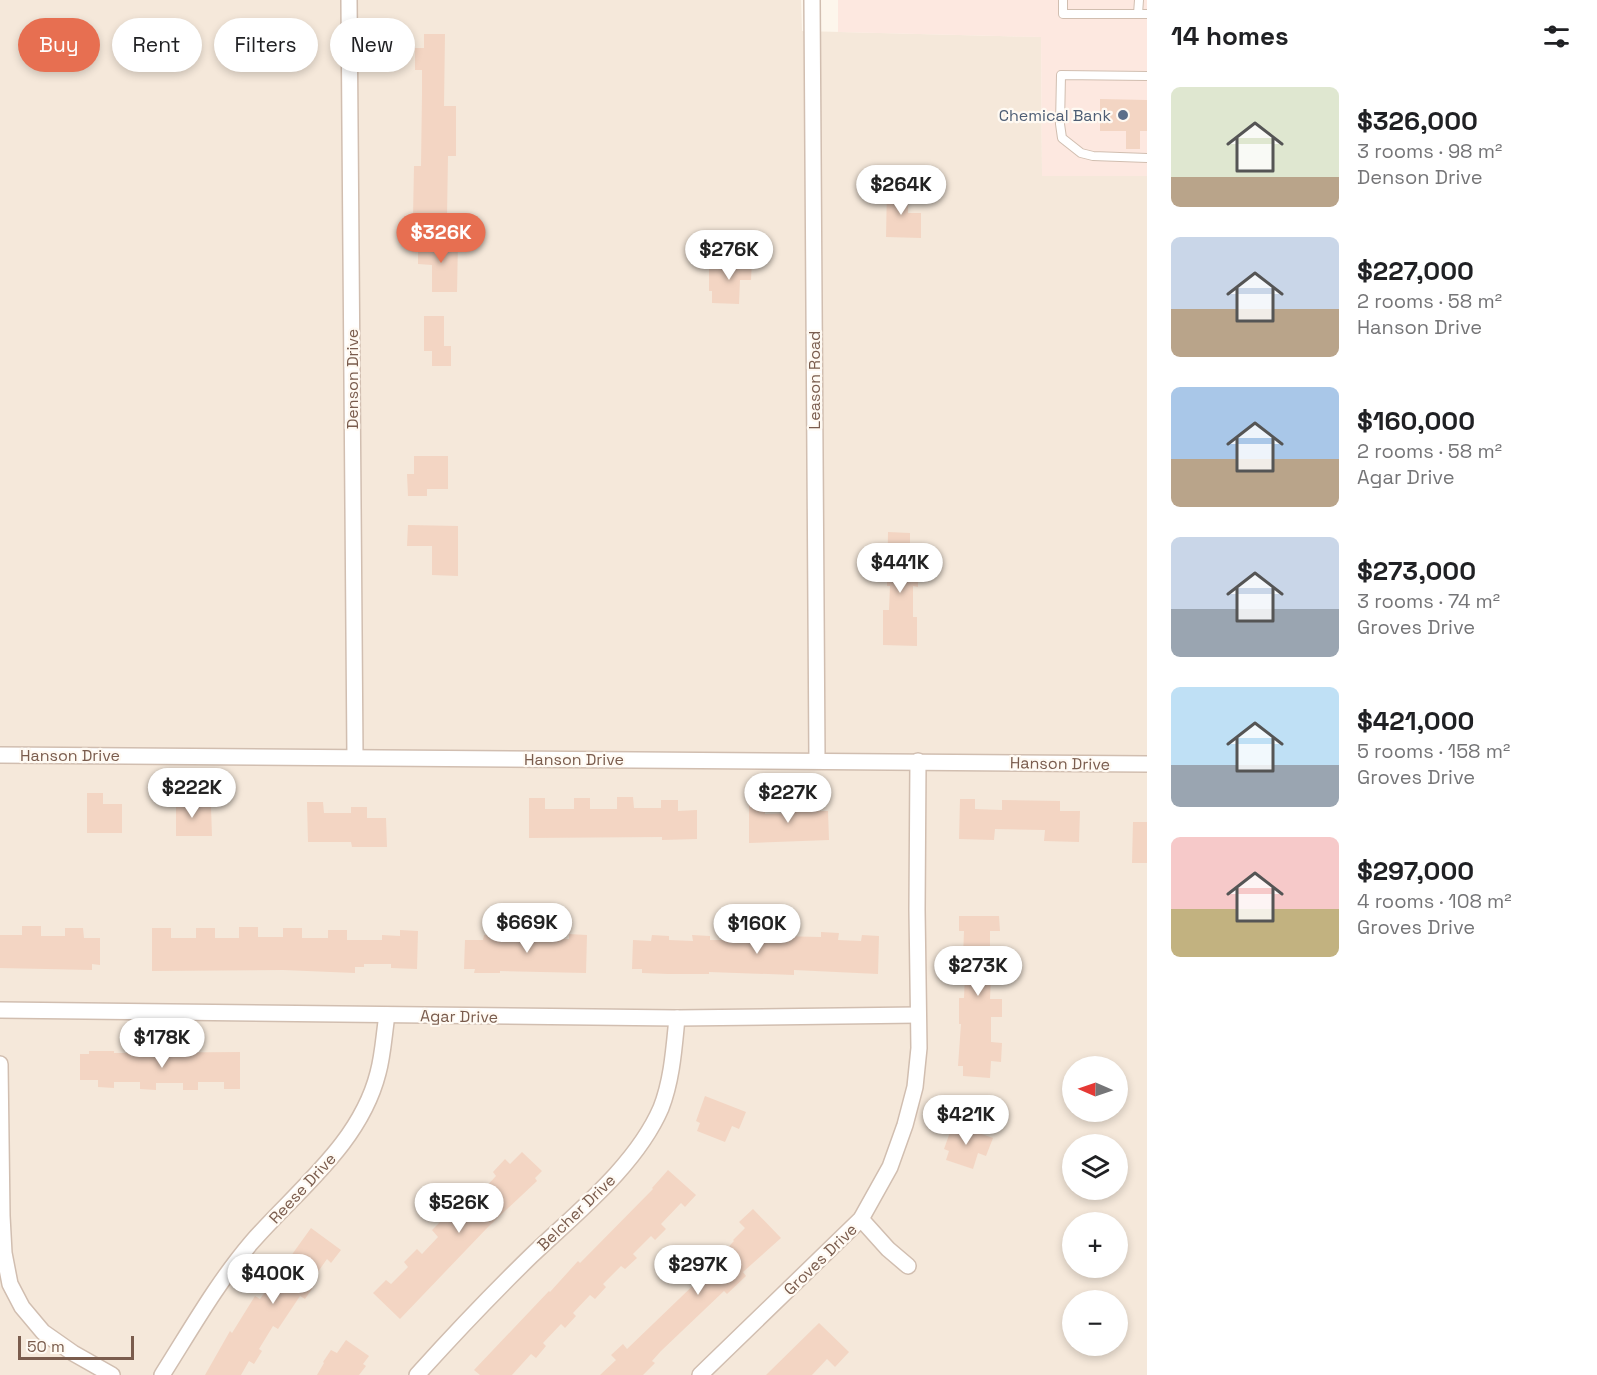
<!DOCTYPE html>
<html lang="en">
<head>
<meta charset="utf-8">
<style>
  body { margin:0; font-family:"Space Grotesk",sans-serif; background:#f2f2f2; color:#202124; height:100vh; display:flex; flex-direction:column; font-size:22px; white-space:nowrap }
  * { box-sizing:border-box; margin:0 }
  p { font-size:20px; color:#757577 }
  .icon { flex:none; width:33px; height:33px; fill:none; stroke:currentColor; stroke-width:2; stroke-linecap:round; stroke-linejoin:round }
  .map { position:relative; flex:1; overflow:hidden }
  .details { display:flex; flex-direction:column; background:#fff; width:450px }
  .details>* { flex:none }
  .top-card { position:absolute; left:18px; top:18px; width:570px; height:54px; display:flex; gap:12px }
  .needle { width:39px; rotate:272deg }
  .tools { position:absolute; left:1062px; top:1056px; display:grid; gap:12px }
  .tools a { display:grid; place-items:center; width:66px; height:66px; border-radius:50%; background:#fff; box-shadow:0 3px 9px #0003; font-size:30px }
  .scale { position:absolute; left:18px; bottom:15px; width:116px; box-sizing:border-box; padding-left:6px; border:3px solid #7a5c4d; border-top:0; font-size:16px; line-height:21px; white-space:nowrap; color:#7a5c4d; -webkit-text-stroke:4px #fffaf3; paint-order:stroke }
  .price { position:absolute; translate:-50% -51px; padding:0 14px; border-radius:21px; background:#fff; color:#222; font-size:20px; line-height:39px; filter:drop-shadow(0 2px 3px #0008) }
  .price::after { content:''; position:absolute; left:50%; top:36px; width:18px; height:14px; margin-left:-9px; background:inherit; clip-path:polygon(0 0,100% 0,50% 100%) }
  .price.selected { background:#e76f51; color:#fff }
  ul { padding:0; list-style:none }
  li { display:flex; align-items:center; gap:18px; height:150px; padding:0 24px }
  li span { display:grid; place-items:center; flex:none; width:168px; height:120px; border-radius:9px; color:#555 }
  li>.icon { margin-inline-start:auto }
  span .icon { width:72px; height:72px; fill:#fffc; stroke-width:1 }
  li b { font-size:26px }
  h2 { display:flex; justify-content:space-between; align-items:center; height:72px; padding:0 24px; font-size:26px }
  .pill { padding:0 21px; border-radius:27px; background:#fff; box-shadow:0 3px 9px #0003; font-size:21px; line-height:54px }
  .pill.selected { background:#e76f51; color:#fff }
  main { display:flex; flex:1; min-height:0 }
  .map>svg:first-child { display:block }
</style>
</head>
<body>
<main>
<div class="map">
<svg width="1147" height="1375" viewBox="0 0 1147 1375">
  <rect width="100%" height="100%" fill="#fdf6ec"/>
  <path fill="#f5e8da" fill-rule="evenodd" d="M0,0h801l1,31 239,6 1,138 105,1v1199h-1147zM1072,1066h46v46h-46zM1072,1144h46v46h-46zM1072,1222h46v46h-46zM1072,1300h46v46h-46z"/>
  <polygon fill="#fde8e0" points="838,0 1147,0 1147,176 1042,176 1041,37 838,32"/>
  <g fill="#f3d5c3">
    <polygon points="424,34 445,34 444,106 456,106 456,156 448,156 447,217 413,217 414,166 421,166 422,95 422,70 415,70 415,48 424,48"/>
    <polygon points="1100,99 1147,100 1147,131 1140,131 1140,149 1126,149 1126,131 1100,131"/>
    <polygon points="887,188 908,188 908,213 921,213 921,238 886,237"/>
    <polygon points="418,241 458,242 457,292 432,292 432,265 418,264"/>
    <polygon points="734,260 752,260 751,280 740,280 739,304 712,303 712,291 709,291 709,266 735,266"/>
    <polygon points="424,316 444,316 444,346 451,346 451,366 432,366 432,351 424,351"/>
    <polygon points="414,456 448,456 448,489 427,489 427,496 408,496 407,474 414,474"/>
    <polygon points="408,525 458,526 458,576 432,575 432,546 407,546"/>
    <polygon points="888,532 910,533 910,570 918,570 918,587 913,586 913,617 917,617 917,646 883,645 883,610 889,610 890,586 887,586"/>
    <polygon points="87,793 103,793 103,804 122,804 122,833 87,833"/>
    <polygon points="176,796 192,796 192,807 211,807 212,836 176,836"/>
    <polygon points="617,797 633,797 634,808 661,808 661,800 678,800 678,811 697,810 697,839 662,840 662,837 529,838 529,798 545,798 545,809 574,809 574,798 590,798 590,809 617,809"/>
    <polygon points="960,799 975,799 975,809 1002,810 1002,800 1060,801 1060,811 1080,811 1079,842 1044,841 1045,830 995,829 994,840 959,839"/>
    <polygon points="793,800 809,800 810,811 828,811 829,840 749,843 749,803 765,802 765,814 793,813"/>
    <polygon points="307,802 323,802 324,813 351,813 351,807 367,807 367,818 386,818 387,847 352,847 351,842 308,842"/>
    <polygon points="1133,822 1147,822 1147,863 1132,863"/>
    <polygon points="959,916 999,916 1000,931 990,931 990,959 1001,959 1001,975 991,975 990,999 1002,999 1002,1017 991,1017 991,1042 1002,1043 1001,1062 991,1061 990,1078 963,1076 963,1066 958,1066 961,1024 959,1024 959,998 964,998 965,973 958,973 959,958 963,958 964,931 959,931"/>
    <polygon points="22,926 41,926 41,936 65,936 65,928 83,928 84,938 100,938 100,965 92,964 92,970 0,968 0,935 22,935"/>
    <polygon points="239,927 258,927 258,937 283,937 283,928 302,928 302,938 328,938 328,930 347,930 347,940 382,940 382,935 400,936 400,930 418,931 417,969 391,968 391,964 364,964 364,967 355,967 355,973 283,970 152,971 152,928 171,928 171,938 196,938 196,928 215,928 215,938 239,938"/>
    <polygon points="821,932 839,933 838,940 861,941 862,935 879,936 878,974 794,970 794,975 709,972 709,974 668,974 642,973 642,969 632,969 633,940 651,941 652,935 669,936 669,940 693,941 692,935 710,936 710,940 735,940 736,935 753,935 753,941 777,941 777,936 821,937"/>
    <polygon points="527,933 545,934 545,939 569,939 569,934 587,935 586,973 500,971 500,973 474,973 475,969 464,969 465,940 483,940 484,935 527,938"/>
    <polygon points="89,1051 114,1051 114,1053 240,1052 240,1089 224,1089 224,1082 198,1082 198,1090 183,1090 183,1083 156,1083 156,1090 140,1089 140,1082 114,1082 114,1088 98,1087 98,1080 80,1080 80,1054 89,1054"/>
    <polygon points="705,1096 746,1112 739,1129 732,1126 725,1142 697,1131 700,1123 696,1121"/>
    <polygon points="953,1124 993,1138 986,1156 978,1153 973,1169 946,1160 949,1151 944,1149"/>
    <polygon points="522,1152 542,1171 535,1178 537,1181 488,1227 400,1319 373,1293 386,1280 391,1284 408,1267 404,1262 417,1249 422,1254 438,1237 432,1230 445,1217 450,1222 466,1206 462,1202 475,1188 480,1193 496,1176 493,1172 505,1159 510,1164"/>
    <polygon points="668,1170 696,1195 685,1207 681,1203 661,1224 666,1229 655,1240 651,1236 633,1254 637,1258 625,1269 621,1266 603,1284 606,1287 595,1299 590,1295 573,1313 576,1316 565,1328 561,1324 543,1343 546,1346 536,1358 531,1354 512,1375 480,1375 474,1370 549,1291 550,1292 578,1261 580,1263 653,1189 652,1188"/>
    <polygon points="753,1209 781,1238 743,1272 746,1276 727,1294 724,1291 661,1351 652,1361 655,1363 643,1375 600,1375 616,1360 611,1355 623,1344 627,1349 706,1273 699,1266 712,1252 718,1258 734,1241 733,1240 745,1228 739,1222"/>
    <polygon points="311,1228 341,1250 331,1263 327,1259 310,1283 314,1286 305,1299 300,1296 278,1329 273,1326 259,1349 262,1351 254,1364 249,1361 241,1375 205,1375 230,1331 232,1333 255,1296 260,1299"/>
    <polygon points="819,1323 849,1352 835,1367 827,1359 812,1375 766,1375"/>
    <polygon points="346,1340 369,1356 363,1364 366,1366 359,1375 317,1375 324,1363 323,1362 331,1350 337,1353"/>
  </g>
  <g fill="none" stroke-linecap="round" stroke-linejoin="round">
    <g stroke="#d1beb0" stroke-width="10">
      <g id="lane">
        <polyline points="1063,0 1063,14 1147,14"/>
        <polyline points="1138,14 1139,0"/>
        <polyline points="1147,76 1061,75 1060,124 1062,138 1081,153 1093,156 1147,158"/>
      </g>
    </g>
    <g stroke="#d1beb0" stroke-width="18">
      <g id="street">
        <polyline points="349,0 355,757"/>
        <polyline points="812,0 817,760"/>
        <polyline points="0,755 1147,764"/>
        <polyline points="0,1010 677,1018 918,1015"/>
        <polyline points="0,1064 2,1216 4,1253 10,1284 22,1307 43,1332 73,1353 112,1375"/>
        <polyline points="861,1219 888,1249 908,1266"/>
        <path d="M162,1375c28,-44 55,-92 89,-132 46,-53 109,-99 127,-170 5,-18 6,-39 9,-58"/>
        <path d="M417,1375c37,-41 75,-81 114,-119 45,-43 105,-90 130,-148 11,-28 13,-60 16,-90"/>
        <polyline points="700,1375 861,1219 890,1167 905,1125 915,1087 919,1048 917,910 918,761"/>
      </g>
    </g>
    <use href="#lane" stroke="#fff" stroke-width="8"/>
    <use href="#street" stroke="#fff" stroke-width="15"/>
  </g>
  <circle fill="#5c6f8a" stroke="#fffaf3" stroke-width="2" cx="1123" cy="115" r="6"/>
  <g text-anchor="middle" stroke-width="4.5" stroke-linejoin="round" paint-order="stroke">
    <g font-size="16" fill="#4e5e75" stroke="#fffaf3" text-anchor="end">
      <text x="1111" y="121">Chemical Bank</text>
    </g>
    <g font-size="16" fill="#7a5c4d" stroke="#fffaf3">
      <text transform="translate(352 379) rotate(-90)" y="6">Denson Drive</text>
      <text transform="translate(814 380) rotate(-90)" y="6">Leason Road</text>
      <text x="70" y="761">Hanson Drive</text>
      <text x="574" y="765">Hanson Drive</text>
      <text transform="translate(1060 763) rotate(1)" y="6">Hanson Drive</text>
      <text transform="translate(459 1016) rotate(1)" y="6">Agar Drive</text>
      <text transform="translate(302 1188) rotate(-47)" y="6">Reese Drive</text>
      <text transform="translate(576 1212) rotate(-44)" y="6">Belcher Drive</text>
      <text transform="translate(820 1259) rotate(-44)" y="6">Groves Drive</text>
    </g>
  </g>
</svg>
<div class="tools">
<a><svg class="needle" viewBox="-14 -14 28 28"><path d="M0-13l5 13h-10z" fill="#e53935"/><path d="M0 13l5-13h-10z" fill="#757577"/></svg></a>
<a><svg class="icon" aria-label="layers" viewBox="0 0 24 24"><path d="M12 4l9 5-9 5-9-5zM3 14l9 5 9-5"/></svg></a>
<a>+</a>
<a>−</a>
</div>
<div class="scale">50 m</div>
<b class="price" style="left:901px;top:216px">$264K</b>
<b class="price selected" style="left:441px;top:264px">$326K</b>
<b class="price" style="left:729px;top:281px">$276K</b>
<b class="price" style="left:900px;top:594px">$441K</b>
<b class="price" style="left:192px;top:819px">$222K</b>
<b class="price" style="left:788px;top:824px">$227K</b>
<b class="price" style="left:527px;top:954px">$669K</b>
<b class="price" style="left:757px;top:955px">$160K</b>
<b class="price" style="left:978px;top:997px">$273K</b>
<b class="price" style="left:162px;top:1069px">$178K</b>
<b class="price" style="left:966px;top:1146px">$421K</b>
<b class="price" style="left:459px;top:1234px">$526K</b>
<b class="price" style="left:698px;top:1296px">$297K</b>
<b class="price" style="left:273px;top:1305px">$400K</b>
<div class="top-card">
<a class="pill selected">Buy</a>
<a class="pill">Rent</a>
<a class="pill">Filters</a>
<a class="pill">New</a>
</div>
</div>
<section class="details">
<h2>14 homes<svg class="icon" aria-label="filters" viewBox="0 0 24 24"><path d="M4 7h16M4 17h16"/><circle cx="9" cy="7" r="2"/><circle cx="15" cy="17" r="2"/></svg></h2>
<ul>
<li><span style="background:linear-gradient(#dfe7d0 75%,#b9a48a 0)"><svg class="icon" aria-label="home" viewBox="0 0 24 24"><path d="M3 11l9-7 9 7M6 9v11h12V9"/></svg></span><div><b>$326,000</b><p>3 rooms · 98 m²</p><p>Denson Drive</p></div></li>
<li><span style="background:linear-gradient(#c9d6e8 60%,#b9a48a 0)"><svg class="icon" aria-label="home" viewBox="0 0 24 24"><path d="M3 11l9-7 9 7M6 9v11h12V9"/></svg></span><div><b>$227,000</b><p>2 rooms · 58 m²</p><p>Hanson Drive</p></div></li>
<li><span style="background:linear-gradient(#a9c7e8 60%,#b9a48a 0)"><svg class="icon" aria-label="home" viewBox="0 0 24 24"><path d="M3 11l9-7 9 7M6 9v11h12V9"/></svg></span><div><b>$160,000</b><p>2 rooms · 58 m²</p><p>Agar Drive</p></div></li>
<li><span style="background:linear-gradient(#c9d6e8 60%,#9aa5b1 0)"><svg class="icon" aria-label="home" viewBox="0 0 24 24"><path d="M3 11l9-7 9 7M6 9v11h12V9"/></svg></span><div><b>$273,000</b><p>3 rooms · 74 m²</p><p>Groves Drive</p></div></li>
<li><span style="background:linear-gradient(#bfe0f5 65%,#9aa5b1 0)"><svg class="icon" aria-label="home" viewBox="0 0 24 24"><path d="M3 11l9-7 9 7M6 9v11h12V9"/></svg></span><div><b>$421,000</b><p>5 rooms · 158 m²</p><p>Groves Drive</p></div></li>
<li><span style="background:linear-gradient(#f6c9c9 60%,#c2b280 0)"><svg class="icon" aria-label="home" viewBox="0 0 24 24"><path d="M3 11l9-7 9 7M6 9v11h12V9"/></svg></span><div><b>$297,000</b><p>4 rooms · 108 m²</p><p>Groves Drive</p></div></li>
</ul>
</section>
</main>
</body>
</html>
